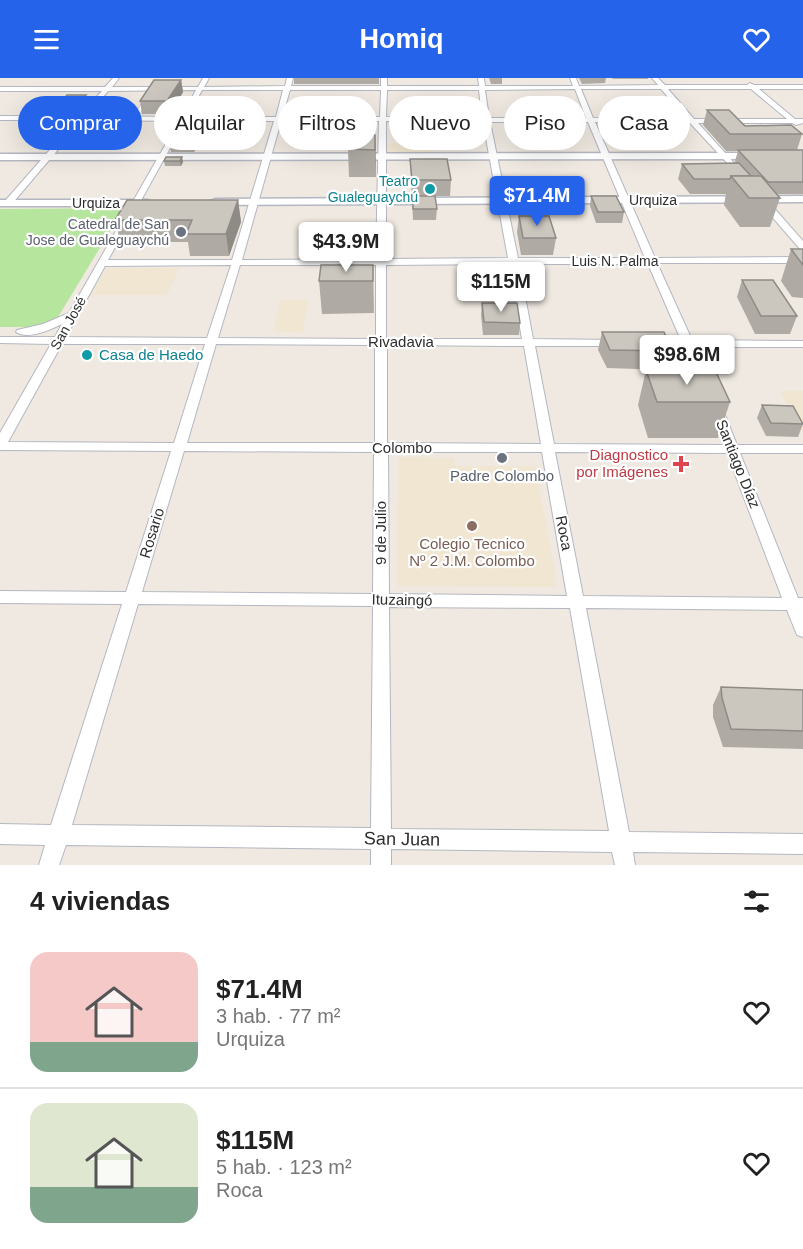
<!DOCTYPE html>
<html lang="es">
<head>
<meta charset="utf-8">
<style>
  body { margin:0; font-family:Arial,sans-serif; background:#f2f2f2; color:#222; height:100vh; display:flex; flex-direction:column; font-size:22px; white-space:nowrap }
  * { box-sizing:border-box; margin:0 }
  p { font-size:20px; color:#767676 }
  .icon { flex:none; width:33px; height:33px; fill:none; stroke:currentColor; stroke-width:2; stroke-linecap:round; stroke-linejoin:round }
  .map { position:relative; height:787px; overflow:hidden }
  .side { display:flex; flex-direction:column; background:#fff; flex:1 }
  .side>* { flex:none }
  .guide { position:absolute; left:18px; top:18px; width:768px; height:54px; display:flex; gap:12px }
  .price { position:absolute; translate:-50% -51px; padding:0 14px; border-radius:6px; background:#fff; color:#222; font-size:20px; line-height:39px; filter:drop-shadow(0 2px 3px #0008) }
  .price::after { content:''; position:absolute; left:50%; top:36px; width:18px; height:14px; margin-left:-9px; background:inherit; clip-path:polygon(0 0,100% 0,50% 100%) }
  .price.selected { background:#2563eb; color:#fff }
  ul { padding:0; list-style:none }
  li { display:flex; align-items:center; gap:18px; height:150px; padding:0 30px }
  li+li { border-top:2px solid #e0e0e0 }
  li span { display:grid; place-items:center; flex:none; width:168px; height:120px; border-radius:18px; color:#555 }
  li>.icon { margin-inline-start:auto }
  span .icon { width:72px; height:72px; fill:#fffc; stroke-width:1 }
  li b { font-size:26px }
  h2 { display:flex; justify-content:space-between; align-items:center; height:72px; padding:0 30px; font-size:26px }
  .pill { padding:0 21px; border-radius:27px; background:#fff; box-shadow:0 6px 24px #0002; font-size:21px; line-height:54px }
  .pill.selected { background:#2563eb; color:#fff }
  header { display:flex; justify-content:space-between; align-items:center; height:78px; padding:0 30px; background:#2563eb; color:#fff; font-size:27px; font-weight:800 }
  .map>svg:first-child { display:block }
</style>
</head>
<body>
<header><svg class="icon" aria-label="menu" viewBox="0 0 24 24"><path d="M4 6h16M4 12h16M4 18h16"/></svg>Homiq<svg class="icon" aria-label="heart" viewBox="0 0 24 24"><path d="M12 20l-8-8c-3-5 5-10 8-4 3-6 11-1 8 4z"/></svg></header>
<div class="map">
<svg width="803" height="787" viewBox="0 0 803 787">
  <rect width="100%" height="100%" fill="#efe9e1"/>
  <g fill="#f0e6d1">
    <polygon points="387,65 430,65 431,76 391,76 387,74"/>
    <polygon points="106,190 179,190 167,217 91,217"/>
    <polygon points="280,222 308,222 303,254 273,254"/>
    <polygon points="780,313 803,313 803,355"/>
    <polygon points="399,379 454,380 455,388 536,388 557,509 397,508"/>
  </g>
  <polygon fill="#b6e59e" points="124,130 52,249 0,249 0,131"/>
  <g fill="none" stroke-linecap="round" stroke-linejoin="round">
    <g stroke="#b4b7c1" stroke-width="5">
      <polyline id="lane" points="134,41 145,24"/>
    </g>
    <g stroke="#b4b7c1" stroke-width="2">
      <g id="street">
        <path d="M113,0h6l-7,9h86l5,-9h6l-5,9 81,-1 2,-8h6l-2,8h90v-8h6v8h92l-1,-8h6l1,8h88l-3,-8h6l3,8 79,-1 -6,-7h6l7,7h82l3,-2 4,2h49v4h-44l36,30h8v4l-7,2 -4,-2h-94l46,51v4h-3l-51,-55 -95,-1 60,136 148,-1v6h-146l35,77 111,1v6h-108l18,40 -6,4 -4,-1 -19,-43 -34,-1 -6,-3 6,-3h31l-33,-76h-129l14,75 83,1 6,3 -6,3h-81l19,98 170,1 -14,-37 6,-4 6,4 15,37h66v8h-63l58,145h5v39l-6,-2 -10,-25 -201,-2 43,224 174,2v20l-170,-2 2,13h-20l-3,-13 -221,-3v16h-20v-16l-305,-4 -7,20h-20l6,-20 -45,-1v-20l51,1 71,-221 -122,-1v-12l126,1 45,-141 -171,-1v-17l51,-89 -51,-1v-6h55l7,-13c-12,6 -35,16 -46,8l1,-2 26,-6 26,-11 110,-192 -96,-1 -72,85h-6v-4l71,-81h-76v-4h79l23,-25h-102v-4h105zM575,11l11,29h-97l-4,-28zM581,11h80l26,30 -94,-1zM668,11h83l36,30h-93zM196,12l-15,27 -94,-1 21,-25zM202,12h81l-7,27h-88zM290,12h91l-1,27h-98zM387,12h92l3,28 -96,-1zM185,43h89l-42,139h-124zM281,43h98l-3,138 -134,1zM386,43l97,1 25,136 -122,1zM490,44h98l57,136h-127zM509,186l13,75h-136v-74zM231,187l-24,73 -141,-1 39,-71zM240,187h136v74l-158,-1zM62,266h143l-31,99 -166,-1zM216,266l159,1v98h-188zM387,267l137,1 17,98 -154,-1zM184,373l190,1 -1,142 -231,-2zM388,374h154l25,144 -178,-2zM555,374l172,1 55,145 -199,-2zM138,526l235,2 -2,222 -299,-3zM389,529l181,1 39,223 -218,-2z"/>
        <polygon points="760,121 766,121 803,163 803,172 800,171 760,125"/>
      </g>
    </g>
    <g stroke="#b4b7c1" stroke-width="3">
      <g id="secondary">
        <polygon points="803,75 803,81 0,82 0,76"/>
        <polygon points="803,118 803,124 215,127 209,124 215,121"/>
        <polygon points="0,122 148,122 154,125 148,128 0,128"/>
      </g>
    </g>
    <use href="#lane" stroke="#fff" stroke-width="4"/>
    <use href="#street" fill="#fff" fill-rule="evenodd"/>
    <use href="#secondary" fill="#fff" fill-rule="evenodd"/>
  </g>
  <g fill="#afaba4">
    <rect x="294" y="0" width="85" height="6"/>
    <polygon points="489,0 502,0 502,6 491,6"/>
    <polygon points="579,0 606,0 605,5 582,6"/>
    <polygon points="612,0 648,0 648,1 613,1"/>
    <polygon points="181,2 183,14 170,36 142,36 140,23"/>
    <polygon points="86,17 88,25 78,36 69,36 71,44 51,67 34,67 31,58 61,35 58,27"/>
    <polygon points="707,32 745,48 802,56 797,72 803,72 803,116 777,116 780,120 770,149 740,149 724,127 726,116 690,116 678,101 682,86 736,85 735,83 738,73 726,73 703,47"/>
    <polygon points="195,35 199,61 194,74 171,74 166,47"/>
    <polygon points="375,57 376,99 349,99 348,71"/>
    <polygon points="166,79 183,84 181,88 165,88 164,83"/>
    <polygon points="410,81 451,102 450,118 419,118 437,131 436,142 413,142"/>
    <polygon points="591,118 624,134 622,145 596,145 590,128"/>
    <polygon points="238,122 241,144 229,178 190,178 188,164 120,164 115,142"/>
    <polygon points="519,138 556,160 553,177 521,177 517,154"/>
    <polygon points="791,171 803,171 803,220 792,219 781,203"/>
    <polygon points="373,187 374,235 322,236 319,203"/>
    <polygon points="742,202 797,238 790,256 755,256 737,219"/>
    <polygon points="482,225 520,245 519,257 483,257 481,237"/>
    <polygon points="602,254 672,273 667,292 607,290 598,272"/>
    <polygon points="646,292 730,324 718,360 648,360 638,327"/>
    <polygon points="762,327 803,346 798,359 766,358 757,340"/>
    <polygon points="721,609 803,612 803,671 723,669 713,639 713,627"/>
  </g>
  <g fill="#8e8b86">
    <polygon points="181,2 183,14 170,36 167,23"/>
    <polygon points="86,17 88,25 78,36 76,27"/>
    <polygon points="69,35 71,44 51,67 48,58"/>
    <polygon points="195,35 199,61 194,74 190,47"/>
    <polygon points="375,57 376,84 376,99 375,72"/>
    <polygon points="182,79 183,84 181,88 180,83"/>
    <polygon points="238,122 241,144 229,178 226,156"/>
  </g>
  <g fill="#cbc7bf" stroke="#8e8b86" stroke-width="1.5">
    <polygon points="154,2 181,2 167,23 140,23"/>
    <polygon points="67,17 86,17 76,27 58,27"/>
    <polygon points="707,32 729,32 745,48 791,47 802,56 730,56"/>
    <polygon points="51,35 69,35 48,58 31,58"/>
    <polygon points="173,35 195,35 190,47 166,47"/>
    <polygon points="350,57 375,57 375,72 348,71"/>
    <polygon points="738,72 803,72 803,104 768,104"/>
    <polygon points="166,79 182,79 180,83 164,83"/>
    <polygon points="410,81 447,81 451,102 412,102"/>
    <polygon points="739,85 751,98 731,98 730,101 694,101 682,86"/>
    <polygon points="731,98 761,98 780,120 749,120"/>
    <polygon points="413,118 435,118 437,131 413,131"/>
    <polygon points="591,118 616,118 624,134 598,134"/>
    <polygon points="127,122 238,122 226,156 186,156 192,142 115,142"/>
    <polygon points="519,138 549,138 556,160 523,160"/>
    <polygon points="791,171 803,171 803,187"/>
    <polygon points="321,187 373,187 373,203 319,203"/>
    <polygon points="742,202 773,202 797,238 761,238"/>
    <polygon points="482,225 517,225 520,245 484,244"/>
    <polygon points="602,254 664,254 672,273 610,272"/>
    <polygon points="646,292 715,292 730,324 657,324"/>
    <polygon points="762,327 793,328 803,346 771,345"/>
    <polygon points="721,609 803,612 803,653 731,651 722,620"/>
  </g>
  <g fill="#0f9aa8" stroke="#fff" stroke-width="2">
    <circle cx="430" cy="111" r="6"/>
    <circle cx="87" cy="277" r="6"/>
  </g>
  <g fill="#6b7280" stroke="#fff" stroke-width="2">
    <circle cx="181" cy="154" r="6"/>
    <circle cx="502" cy="380" r="6"/>
  </g>
  <path fill="#e0444e" stroke="#fff" stroke-width="2" d="M678 377h6v6h6v6h-6v6h-6v-6h-6v-6h6z"/>
  <circle fill="#8d6e63" stroke="#fff" stroke-width="2" cx="472" cy="448" r="6"/>
  <g text-anchor="middle" stroke-width="4.5" stroke-linejoin="round" paint-order="stroke">
    <g font-size="14" fill="#0d838f" stroke="#fff" text-anchor="end">
      <text x="418" y="108">Teatro<tspan x="418" dy="16">Gualeguaychú</tspan></text>
    </g>
    <g font-size="14" fill="#2e2e2e" stroke="#fff">
      <text x="653" y="127">Urquiza</text>
      <text x="96" y="130">Urquiza</text>
      <text x="615" y="188">Luis N. Palma</text>
      <text transform="translate(68 245) rotate(-61)" y="5">San José</text>
    </g>
    <g font-size="14" fill="#5b616d" stroke="#fff" text-anchor="end">
      <text x="169" y="151">Catedral de San<tspan x="169" dy="16">Jose de Gualeguaychú</tspan></text>
    </g>
    <g font-size="15" fill="#2e2e2e" stroke="#fff">
      <text x="401" y="269">Rivadavia</text>
      <text x="402" y="375">Colombo</text>
      <text transform="translate(738 386) rotate(68)" y="5">Santiago Díaz</text>
      <text transform="translate(152 455) rotate(-73)" y="5">Rosario</text>
      <text transform="translate(381 455) rotate(-90)" y="5">9 de Julio</text>
      <text transform="translate(564 455) rotate(79)" y="5">Roca</text>
      <text transform="translate(402 522) rotate(1)" y="5">Ituzaingó</text>
    </g>
    <g font-size="15" fill="#0d838f" stroke="#fff" text-anchor="start">
      <text x="99" y="282">Casa de Haedo</text>
    </g>
    <g font-size="15" fill="#be3a42" stroke="#fff" text-anchor="end">
      <text x="668" y="382">Diagnostico<tspan x="668" dy="17">por Imágenes</tspan></text>
    </g>
    <g font-size="15" fill="#5b616d" stroke="#fff">
      <text x="502" y="403">Padre Colombo</text>
    </g>
    <g font-size="15" fill="#785e54" stroke="#fff">
      <text x="472" y="471">Colegio Tecnico<tspan x="472" dy="17">Nº 2 J.M. Colombo</tspan></text>
    </g>
    <g font-size="18" fill="#2e2e2e" stroke="#fff">
      <text transform="translate(402 761) rotate(1)" y="6">San Juan</text>
    </g>
  </g>
</svg>
<b class="price selected" style="left:537px;top:149px">$71.4M</b>
<b class="price" style="left:346px;top:195px">$43.9M</b>
<b class="price" style="left:501px;top:235px">$115M</b>
<b class="price" style="left:687px;top:308px">$98.6M</b>
<div class="guide">
<a class="pill selected">Comprar</a>
<a class="pill">Alquilar</a>
<a class="pill">Filtros</a>
<a class="pill">Nuevo</a>
<a class="pill">Piso</a>
<a class="pill">Casa</a>
</div>
</div>
<section class="side">
<h2>4 viviendas<svg class="icon" aria-label="filters" viewBox="0 0 24 24"><path d="M4 7h16M4 17h16"/><circle cx="9" cy="7" r="2"/><circle cx="15" cy="17" r="2"/></svg></h2>
<ul>
<li><span style="background:linear-gradient(#f6c9c9 75%,#7fa58c 0)"><svg class="icon" aria-label="home" viewBox="0 0 24 24"><path d="M3 11l9-7 9 7M6 9v11h12V9"/></svg></span><div><b>$71.4M</b><p>3 hab. · 77 m²</p><p>Urquiza</p></div><svg class="icon" aria-label="heart" viewBox="0 0 24 24"><path d="M12 20l-8-8c-3-5 5-10 8-4 3-6 11-1 8 4z"/></svg></li>
<li><span style="background:linear-gradient(#dfe7d0 70%,#7fa58c 0)"><svg class="icon" aria-label="home" viewBox="0 0 24 24"><path d="M3 11l9-7 9 7M6 9v11h12V9"/></svg></span><div><b>$115M</b><p>5 hab. · 123 m²</p><p>Roca</p></div><svg class="icon" aria-label="heart" viewBox="0 0 24 24"><path d="M12 20l-8-8c-3-5 5-10 8-4 3-6 11-1 8 4z"/></svg></li>
</ul>
</section>
</body>
</html>
